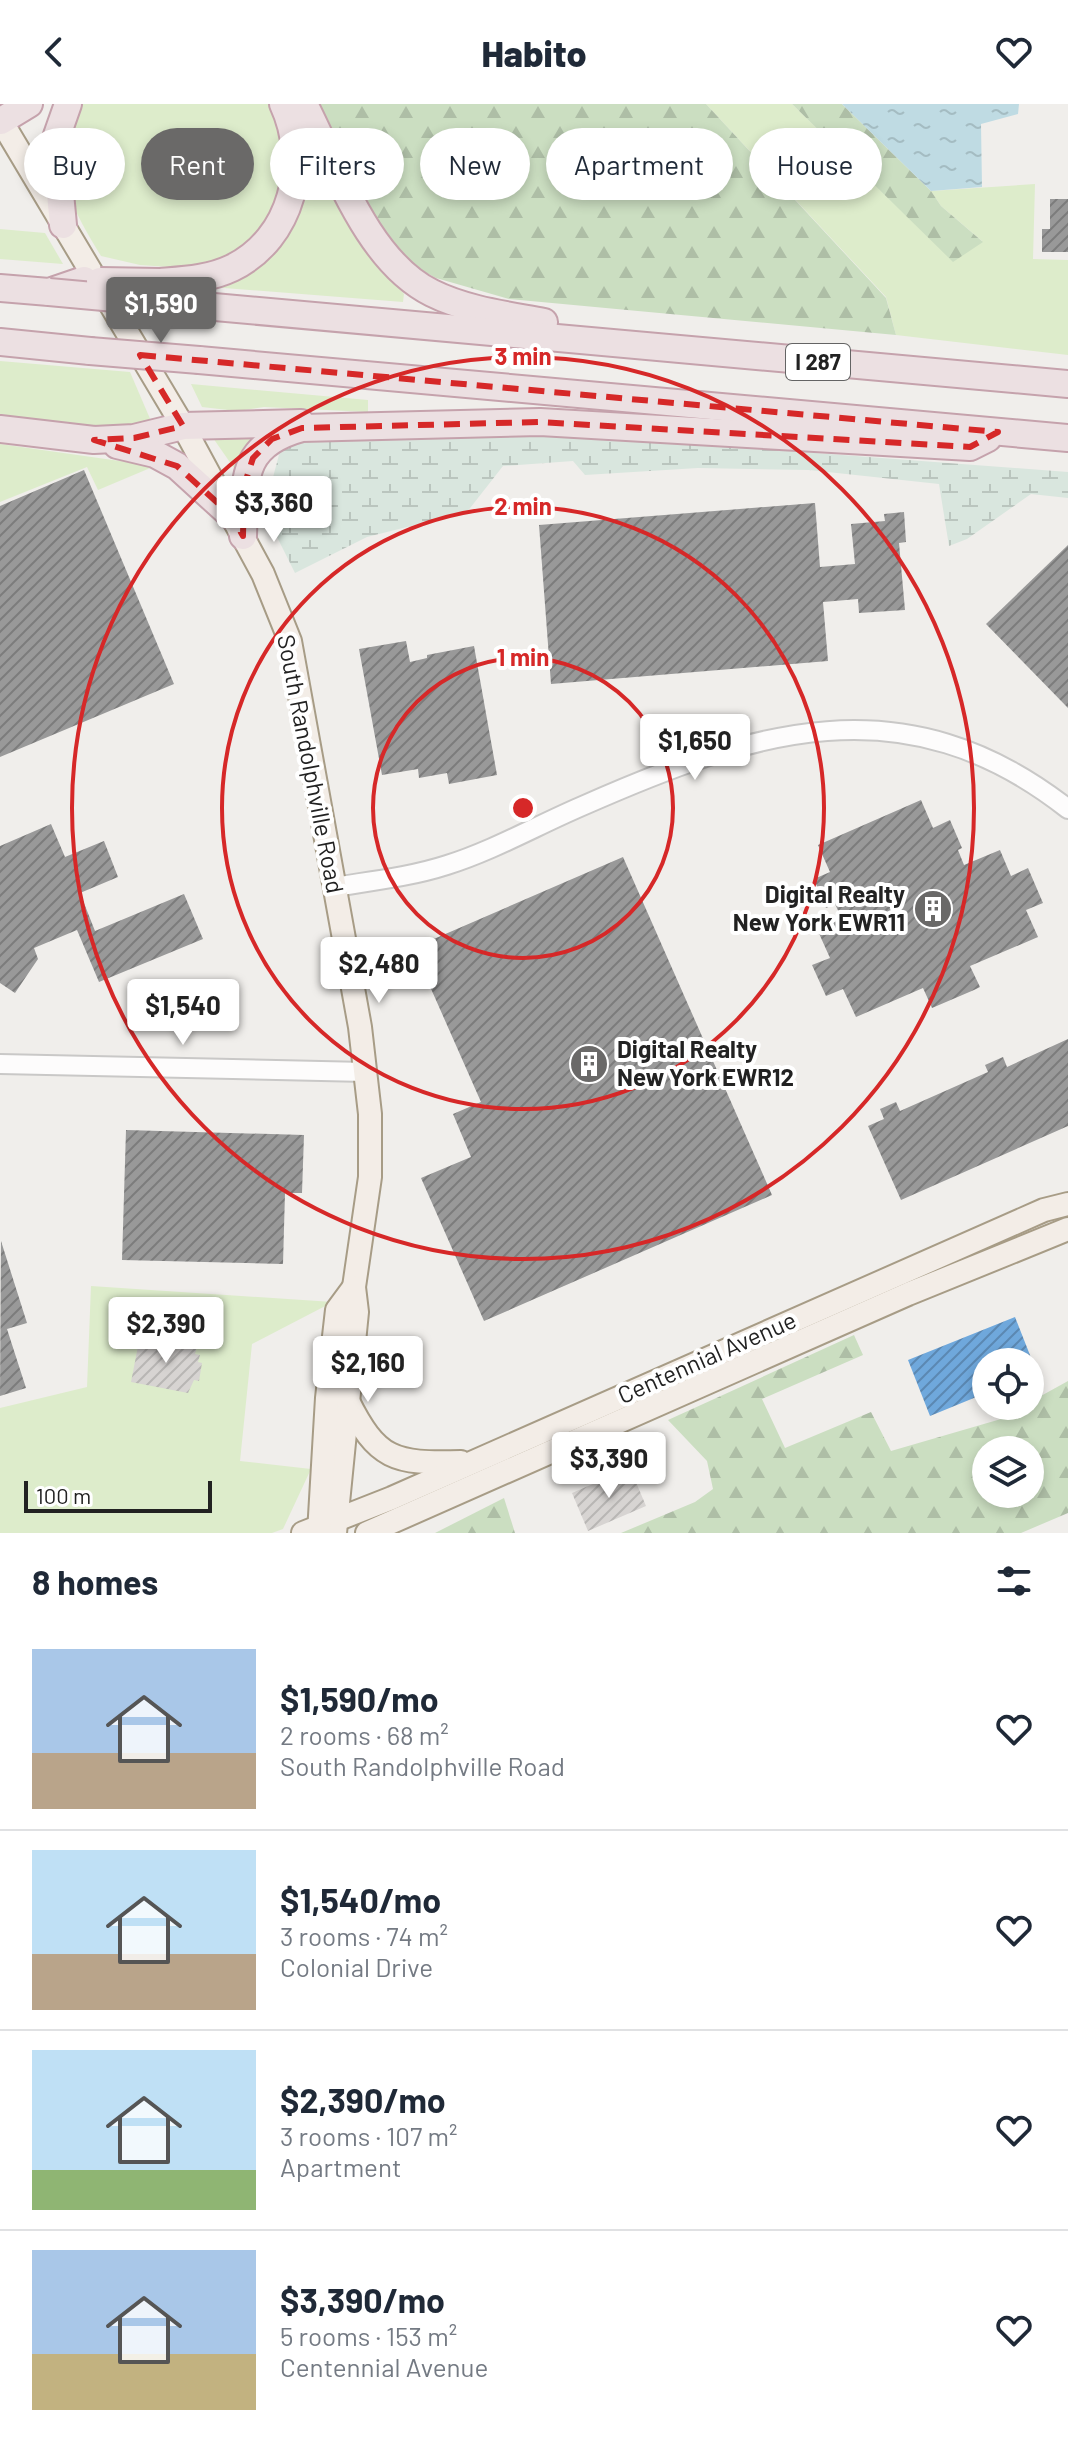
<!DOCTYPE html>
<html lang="en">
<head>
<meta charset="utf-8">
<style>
  body { margin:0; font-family:Barlow,sans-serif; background:#f2f2f3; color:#1f2937; height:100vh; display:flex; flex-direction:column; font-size:30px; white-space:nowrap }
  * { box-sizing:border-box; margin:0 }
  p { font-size:26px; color:#747a83 }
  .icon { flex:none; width:44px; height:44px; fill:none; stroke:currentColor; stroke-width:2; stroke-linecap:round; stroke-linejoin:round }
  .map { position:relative; height:1429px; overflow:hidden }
  .sheet { display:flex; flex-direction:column; background:#fff; flex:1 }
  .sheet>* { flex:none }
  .top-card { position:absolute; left:24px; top:24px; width:1020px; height:72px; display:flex; gap:16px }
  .fabs { position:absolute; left:972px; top:1244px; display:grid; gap:16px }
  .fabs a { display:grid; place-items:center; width:72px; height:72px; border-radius:50%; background:#fff; box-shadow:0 4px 12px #0003; font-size:40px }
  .scale { position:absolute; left:24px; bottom:20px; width:188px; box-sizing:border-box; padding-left:8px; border:4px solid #222; border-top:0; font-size:22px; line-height:28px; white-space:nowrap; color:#222; -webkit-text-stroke:6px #fff; paint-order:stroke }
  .price { position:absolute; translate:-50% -68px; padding:0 18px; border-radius:8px; background:#fff; color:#222; font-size:26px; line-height:52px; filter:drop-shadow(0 2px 4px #0008) }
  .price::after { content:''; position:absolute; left:50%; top:48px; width:24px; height:18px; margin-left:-12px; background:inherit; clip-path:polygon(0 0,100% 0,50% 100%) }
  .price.active { background:#6a6968; color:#fff }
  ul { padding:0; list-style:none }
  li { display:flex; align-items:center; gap:24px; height:200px; padding:0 32px }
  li+li { border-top:2px solid #e0e1e3 }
  li span { display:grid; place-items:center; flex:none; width:224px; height:160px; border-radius:0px; color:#555 }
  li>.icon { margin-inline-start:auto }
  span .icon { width:96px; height:96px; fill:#fffc; stroke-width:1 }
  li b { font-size:34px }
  h2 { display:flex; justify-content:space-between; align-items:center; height:96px; padding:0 32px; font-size:34px }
  .chip { padding:0 28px; border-radius:36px; background:#fff; box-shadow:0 4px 12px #0003; font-size:28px; line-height:72px }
  .chip.active { background:#6a6968; color:#fff }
  header { display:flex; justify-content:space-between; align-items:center; height:104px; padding:0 32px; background:#fff; font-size:36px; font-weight:800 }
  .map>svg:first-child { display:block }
</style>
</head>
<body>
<header><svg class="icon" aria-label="back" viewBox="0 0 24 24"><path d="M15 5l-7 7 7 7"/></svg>Habito<svg class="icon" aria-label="heart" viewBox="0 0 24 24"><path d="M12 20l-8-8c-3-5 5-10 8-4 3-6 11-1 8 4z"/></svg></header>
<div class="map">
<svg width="1068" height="1429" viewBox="0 0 1068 1429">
  <defs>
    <pattern id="forest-firs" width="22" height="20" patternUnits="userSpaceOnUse" patternTransform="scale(2)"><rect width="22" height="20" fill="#cbdec1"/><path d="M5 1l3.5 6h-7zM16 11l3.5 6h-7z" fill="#aebea6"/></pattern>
    <pattern id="wetland-marsh" width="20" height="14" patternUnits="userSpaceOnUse" patternTransform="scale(2)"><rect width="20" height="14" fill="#d9e6de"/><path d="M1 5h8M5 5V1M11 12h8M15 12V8" fill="none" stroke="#bac5be"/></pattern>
    <pattern id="water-ripples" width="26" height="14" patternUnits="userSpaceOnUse" patternTransform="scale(2)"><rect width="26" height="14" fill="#bfdbe3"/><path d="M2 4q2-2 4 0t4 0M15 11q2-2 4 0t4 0" fill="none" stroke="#a4bcc2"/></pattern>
    <pattern id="schools-hatch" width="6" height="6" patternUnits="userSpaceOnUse" patternTransform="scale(2)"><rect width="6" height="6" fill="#6fa8dc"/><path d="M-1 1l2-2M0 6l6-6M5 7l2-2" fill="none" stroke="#5b88b2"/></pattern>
    <pattern id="industry-hatch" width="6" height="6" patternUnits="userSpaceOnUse" patternTransform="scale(2)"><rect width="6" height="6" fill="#999"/><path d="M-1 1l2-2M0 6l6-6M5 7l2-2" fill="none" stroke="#7c7c7c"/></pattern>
    <pattern id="building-hatch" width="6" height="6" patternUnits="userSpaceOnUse" patternTransform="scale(2)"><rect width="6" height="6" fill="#d7d4d2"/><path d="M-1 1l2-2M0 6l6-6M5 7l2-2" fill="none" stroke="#b8b6b4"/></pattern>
  </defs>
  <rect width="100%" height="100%" fill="#f0eeeb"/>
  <g fill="#ddeccb">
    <path d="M77,0h197l14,62 -19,59 -43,36 -28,8 -58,-4 -39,-9c-33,-54 -52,-90 -24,-152z"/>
    <polygon points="706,0 792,0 953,157 982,137 941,102 931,87 1035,80 1033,155 1068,156 1068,251 896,231 886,193"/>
    <polygon points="309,36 374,155 404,190 403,198 198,182 218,177 302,75 307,75"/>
    <polygon points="0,125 45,129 63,160 0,155"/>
    <polygon points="0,257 130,268 151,317 103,326 0,310"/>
    <polygon points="191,280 368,296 368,308 264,303 237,307 202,303"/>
    <polygon points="275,324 236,367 213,334"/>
    <polygon points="0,340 155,362 98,386 87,363 0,398"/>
    <polygon points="91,1182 333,1198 252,1240 240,1357 311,1365 283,1425 272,1429 0,1429 0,1304 87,1283"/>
  </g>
  <g fill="url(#forest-firs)" fill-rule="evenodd">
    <polygon points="317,0 706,0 886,194 896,231 509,195 436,174 397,153"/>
    <polygon points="792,0 842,0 931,87 941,102 983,138 953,158"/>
    <path d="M854,1231l9,20 -101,44 23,49 86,-36 20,39 110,-32 29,-13v-4l38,-21v132l-47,20h-400l74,-31 18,-13 -6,-28 -39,-41zM1030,1346v44h-44v-44z"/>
    <polygon points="504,1394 515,1429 435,1429"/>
  </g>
  <polygon fill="url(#wetland-marsh)" points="576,331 1068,368 1068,394 1031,390 967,435 949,442 939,380 809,366 698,364 585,371 573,357 503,362 467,408 367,433 295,469 264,407 280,347 301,332"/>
  <polygon fill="url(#water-ripples)" points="842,0 1019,0 1018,10 981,20 982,83 931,87"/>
  <polygon fill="url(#schools-hatch)" points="1015,1213 1037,1269 1030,1272 1030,1258 986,1258 986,1289 930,1312 908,1256"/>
  <g fill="url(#industry-hatch)">
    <polygon points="1050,95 1068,95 1068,148 1042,148 1042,125 1050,125"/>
    <polygon points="84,366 174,580 0,653 0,402"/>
    <polygon points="815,399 820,463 855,460 851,420 885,417 884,410 904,408 906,438 899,439 905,506 859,509 858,495 823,498 828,557 551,580 539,421"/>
    <polygon points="1068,441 1068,604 986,520"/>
    <polygon points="406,537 410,558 427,554 427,551 474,542 497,671 449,680 447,669 419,674 418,665 382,671 359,545"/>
    <polygon points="921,696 933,724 950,716 962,744 958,746 964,761 1000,746 1011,772 1028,764 1043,799 1026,806 1038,833 970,862 980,883 974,886 932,904 923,884 856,913 843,885 826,892 812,861 830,854 817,825 842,815 835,800 826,804 814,775 830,768 818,741"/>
    <polygon points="51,720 65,753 104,737 118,773 80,789 95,827 184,790 203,835 99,878 77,826 34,844 38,855 15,889 0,879 0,742"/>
    <polygon points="623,753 772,1091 484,1217 421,1074 471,1053 453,1010 481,998 413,844"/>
    <polygon points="1068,935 1068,1022 901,1096 868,1022 884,1015 880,1005 896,998 900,1007 988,968 985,961 1003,953 1007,963"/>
    <polygon points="126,1026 304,1031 302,1089 285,1089 283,1160 122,1156"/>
    <polygon points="1,1137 27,1219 7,1225 26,1284 0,1292"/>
  </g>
  <g fill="url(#building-hatch)">
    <polygon points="140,1232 197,1243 195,1250 200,1251 198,1258 202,1259 199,1277 194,1276 188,1289 131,1278"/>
    <polygon points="630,1364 646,1402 588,1427 572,1389"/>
  </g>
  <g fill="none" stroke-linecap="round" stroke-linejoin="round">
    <g stroke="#c9c8c7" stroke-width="22">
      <g id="minor">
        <path d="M334,783c37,-6 76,-10 113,-22 45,-14 89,-39 133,-58 172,-76 324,-127 488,2"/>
        <polyline points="0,960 366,968"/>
      </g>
    </g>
    <g stroke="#a79c86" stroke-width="26">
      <g id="major">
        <polyline points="0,15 183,322 263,470 290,537 360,923 370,1010 370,1073 354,1183 357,1208 335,1429"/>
        <path d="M347,1295c30,61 47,65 114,63"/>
        <polyline points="303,1429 392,1394 1044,1106 1068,1100"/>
        <polyline points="319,1429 327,1294 337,1206 354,1183"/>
        <polyline points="367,1429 908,1190 1068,1125"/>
      </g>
    </g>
    <g stroke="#c5a2ac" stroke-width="30">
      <g id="highway">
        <path d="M304,0c32,62 63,157 128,189 34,17 75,22 112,29"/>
        <polyline points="1,17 29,0"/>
        <polyline points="63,121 55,37 68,0"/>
        <path d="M160,178c25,-2 49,-3 72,-14 61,-30 78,-106 51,-164"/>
        <polyline points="0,184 49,188 84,176"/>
        <polyline points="159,198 1068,280"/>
        <polyline points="0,238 90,247"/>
        <polyline points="199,256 1068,334"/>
        <polyline points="0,325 94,336 134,334 183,322 301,319"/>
        <polyline points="117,341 155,350 177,362 232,412"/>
        <path d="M243,432c2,-55 -4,-91 59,-108l238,-6 430,25 18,-9"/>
      </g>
    </g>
    <use href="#minor" stroke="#fdfcfc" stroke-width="18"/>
    <use href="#major" stroke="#f3ede7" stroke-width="22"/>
    <use href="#highway" stroke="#ece0e2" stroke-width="26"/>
    <g stroke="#c5a2ac" stroke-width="30" stroke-linecap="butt">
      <g id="highway-bridge">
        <polyline points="100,177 160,178"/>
        <polyline points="49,188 159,198"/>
        <polyline points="90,247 199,256"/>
      </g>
    </g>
    <use href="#highway-bridge" stroke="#ece0e2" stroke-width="26"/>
  </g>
  <path fill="none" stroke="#d62828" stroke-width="6" stroke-dasharray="16 10" stroke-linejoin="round" d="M140,251l858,77 -28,15 -430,-25 -238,6 -30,11 -19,19 -9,28 -1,50 -11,-20 -55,-50 -83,-26 40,-2 49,-12z"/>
  <g fill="none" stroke="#d62828" stroke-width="4">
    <circle cx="523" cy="704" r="150"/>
    <circle cx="523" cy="704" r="301"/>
    <circle cx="523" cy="704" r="451"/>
  </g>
  <defs>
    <g id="building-disc" transform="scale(2)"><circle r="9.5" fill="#6a6968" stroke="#fff"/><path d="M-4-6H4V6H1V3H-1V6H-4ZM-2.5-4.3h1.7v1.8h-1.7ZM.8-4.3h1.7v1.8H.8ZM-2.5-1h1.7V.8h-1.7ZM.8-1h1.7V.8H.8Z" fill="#fff"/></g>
  </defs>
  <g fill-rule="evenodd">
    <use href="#building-disc" x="933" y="805"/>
    <use href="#building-disc" x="589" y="960"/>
  </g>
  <g text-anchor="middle" stroke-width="8" stroke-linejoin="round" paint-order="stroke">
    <rect fill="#fff" stroke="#646464" stroke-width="2" x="786" y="240" width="64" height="36" rx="6"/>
    <g font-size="22" font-weight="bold" fill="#222">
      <text x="818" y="266">I 287</text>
    </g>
    <g font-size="24" fill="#222" stroke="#fff">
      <text transform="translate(310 660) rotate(79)" y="8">South Randolphville Road</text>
      <text transform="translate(707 1254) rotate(-24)" y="8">Centennial Avenue</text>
    </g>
    <g font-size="24" font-weight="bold" fill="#222" stroke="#fff" text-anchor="end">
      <text x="905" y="799">Digital Realty<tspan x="905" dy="28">New York EWR11</tspan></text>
      <text x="617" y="954" text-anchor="start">Digital Realty<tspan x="617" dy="28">New York EWR12</tspan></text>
    </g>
  </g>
  <circle cx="523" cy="704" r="12" fill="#d62828" stroke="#fff" stroke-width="4"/>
  <g font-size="24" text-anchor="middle" font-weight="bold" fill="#d62828" stroke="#fff" stroke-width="8" stroke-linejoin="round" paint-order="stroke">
    <text x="523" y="261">3 min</text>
    <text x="523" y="411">2 min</text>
    <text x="523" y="562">1 min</text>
  </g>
</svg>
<div class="fabs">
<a><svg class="icon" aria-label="locate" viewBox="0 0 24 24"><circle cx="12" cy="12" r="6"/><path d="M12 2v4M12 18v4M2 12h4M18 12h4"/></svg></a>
<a><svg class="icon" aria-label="layers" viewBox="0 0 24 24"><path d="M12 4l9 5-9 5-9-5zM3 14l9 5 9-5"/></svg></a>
</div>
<div class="scale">100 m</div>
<b class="price active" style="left:161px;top:241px">$1,590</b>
<b class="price" style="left:274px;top:440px">$3,360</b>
<b class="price" style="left:695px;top:678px">$1,650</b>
<b class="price" style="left:379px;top:901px">$2,480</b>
<b class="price" style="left:183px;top:943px">$1,540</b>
<b class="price" style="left:166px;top:1261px">$2,390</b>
<b class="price" style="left:368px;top:1300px">$2,160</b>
<b class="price" style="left:609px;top:1396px">$3,390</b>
<div class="top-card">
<a class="chip">Buy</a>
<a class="chip active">Rent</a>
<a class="chip">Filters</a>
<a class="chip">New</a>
<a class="chip">Apartment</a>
<a class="chip">House</a>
</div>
</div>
<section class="sheet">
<h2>8 homes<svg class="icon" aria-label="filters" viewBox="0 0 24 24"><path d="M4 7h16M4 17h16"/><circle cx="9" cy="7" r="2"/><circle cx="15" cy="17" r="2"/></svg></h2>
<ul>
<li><span style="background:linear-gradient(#a9c7e8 65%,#b9a48a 0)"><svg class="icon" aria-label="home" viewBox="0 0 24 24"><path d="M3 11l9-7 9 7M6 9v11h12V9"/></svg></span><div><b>$1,590/mo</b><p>2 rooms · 68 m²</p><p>South Randolphville Road</p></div><svg class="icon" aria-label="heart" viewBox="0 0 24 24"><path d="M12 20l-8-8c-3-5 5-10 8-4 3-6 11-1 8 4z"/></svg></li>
<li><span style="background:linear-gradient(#bfe0f5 65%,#b9a48a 0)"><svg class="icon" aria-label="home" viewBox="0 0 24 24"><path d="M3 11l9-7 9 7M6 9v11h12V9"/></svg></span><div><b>$1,540/mo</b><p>3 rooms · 74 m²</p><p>Colonial Drive</p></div><svg class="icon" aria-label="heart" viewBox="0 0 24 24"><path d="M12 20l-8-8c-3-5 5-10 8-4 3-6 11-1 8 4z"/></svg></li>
<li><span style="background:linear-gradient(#bfe0f5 75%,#8fb573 0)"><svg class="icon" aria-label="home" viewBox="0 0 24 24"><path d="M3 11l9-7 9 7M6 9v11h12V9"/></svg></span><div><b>$2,390/mo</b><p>3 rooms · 107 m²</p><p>Apartment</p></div><svg class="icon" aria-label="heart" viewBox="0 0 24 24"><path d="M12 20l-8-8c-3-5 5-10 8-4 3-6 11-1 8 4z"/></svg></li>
<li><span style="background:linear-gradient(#a9c7e8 65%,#c2b280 0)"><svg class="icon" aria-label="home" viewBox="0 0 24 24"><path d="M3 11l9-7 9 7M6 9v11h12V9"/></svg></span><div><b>$3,390/mo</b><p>5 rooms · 153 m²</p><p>Centennial Avenue</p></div><svg class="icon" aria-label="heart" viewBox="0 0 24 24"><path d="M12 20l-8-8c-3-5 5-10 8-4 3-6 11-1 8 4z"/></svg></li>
</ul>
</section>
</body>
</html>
